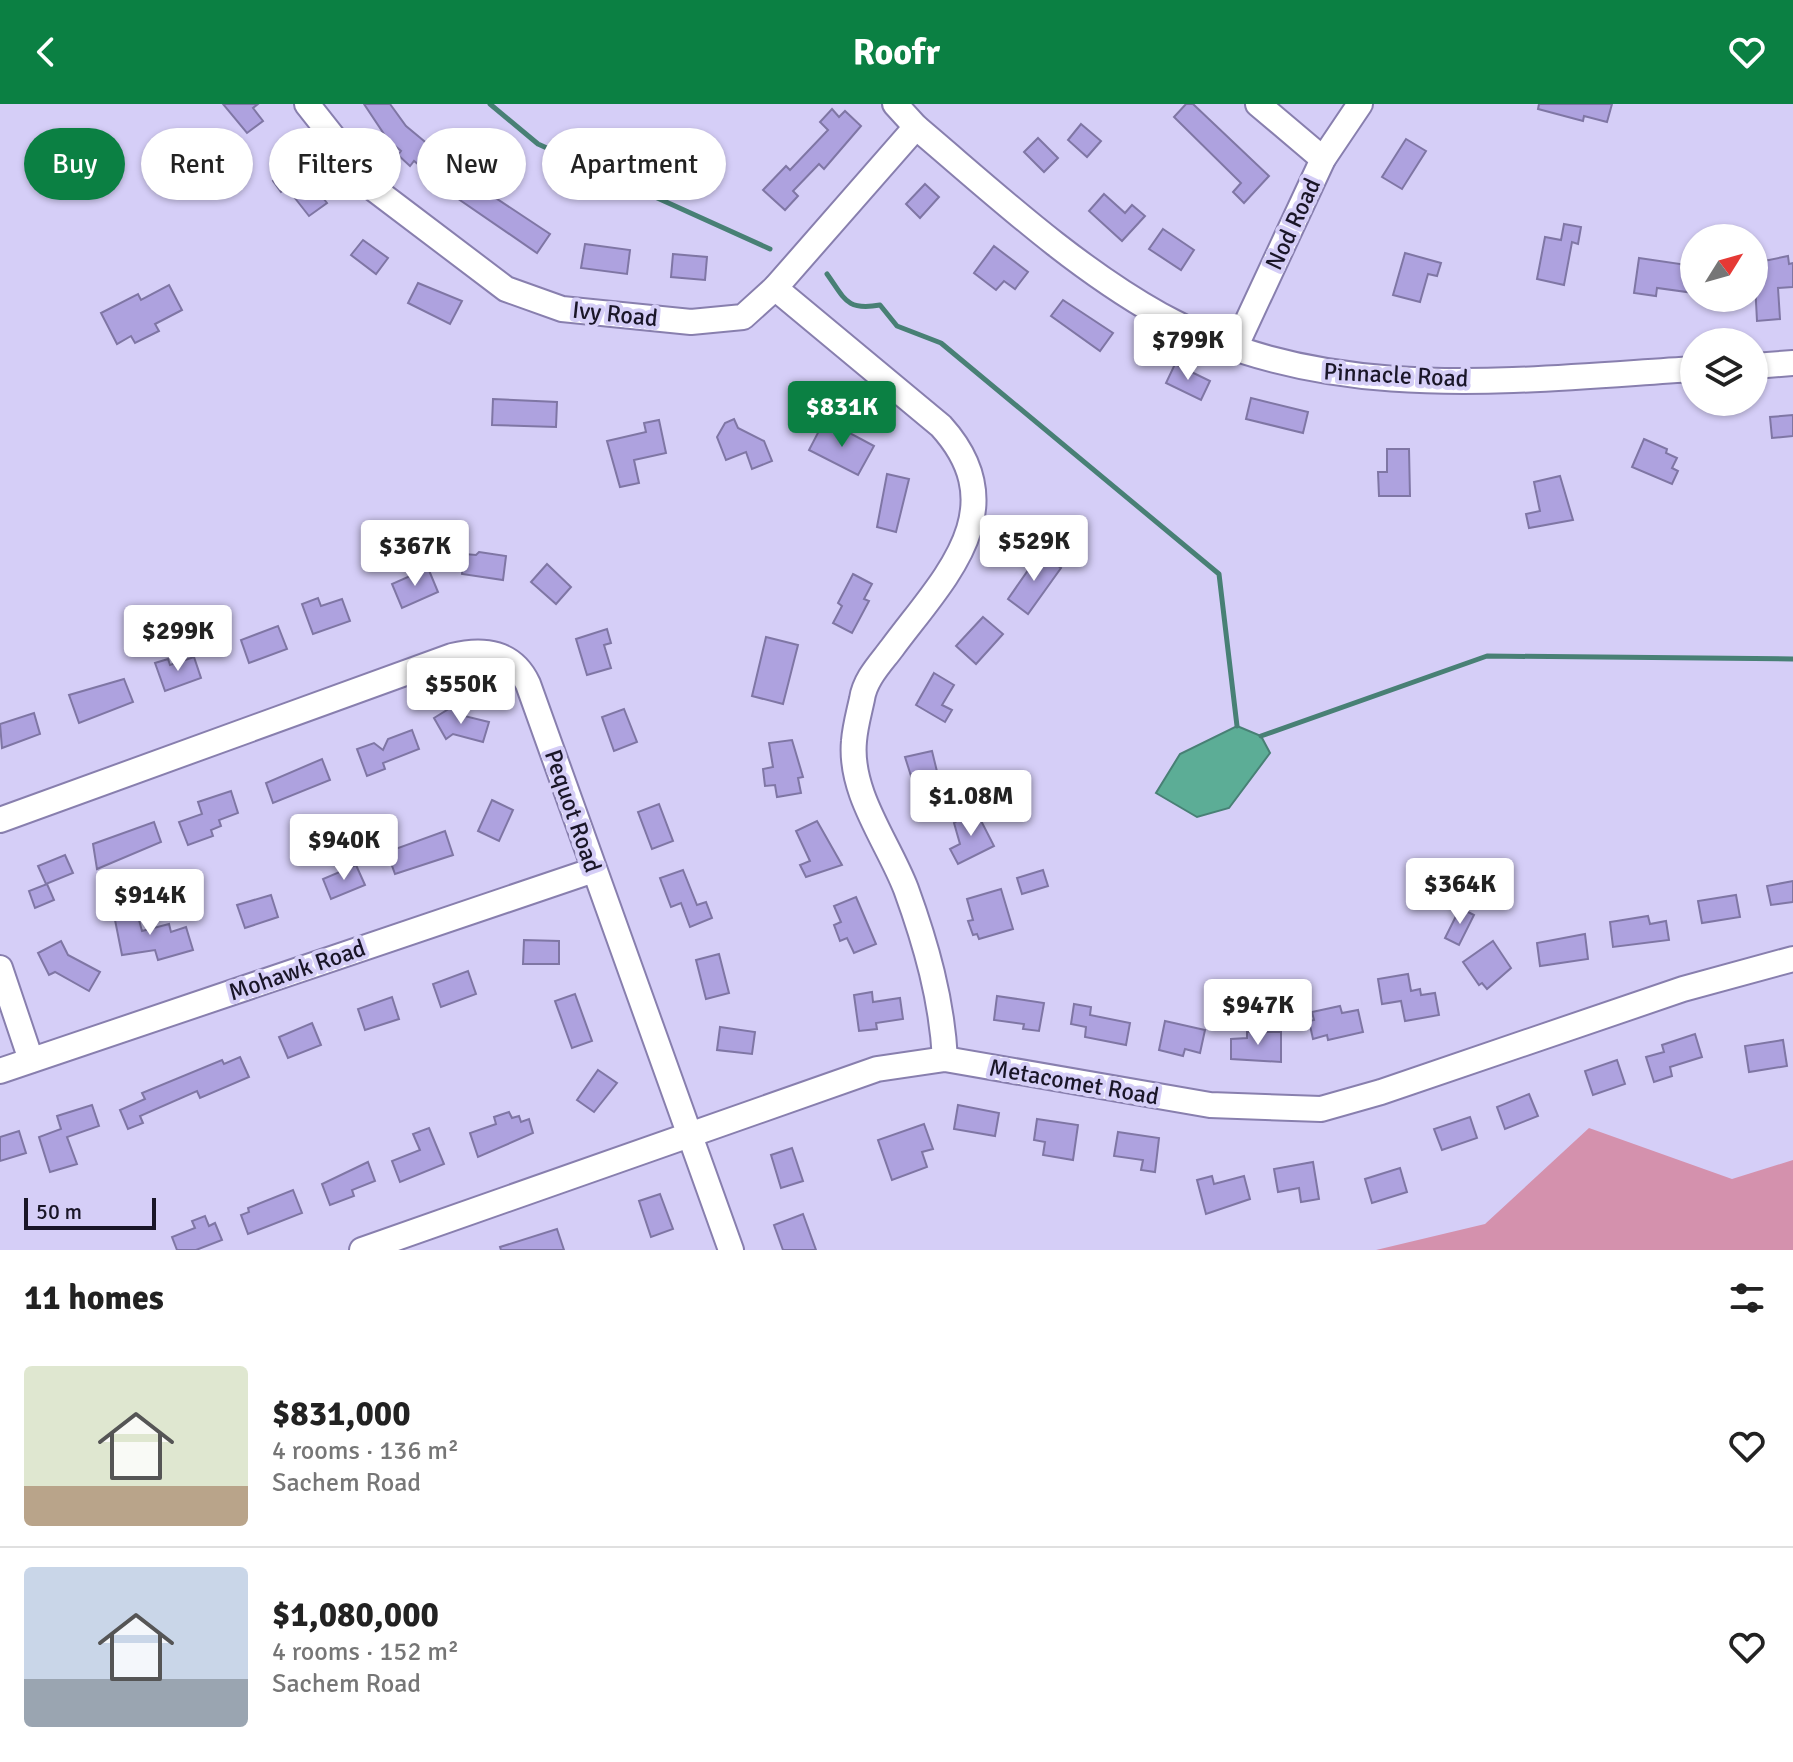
<!DOCTYPE html>
<html lang="en">
<head>
<meta charset="utf-8">
<style>
  body { margin:0; font-family:Signika,sans-serif; background:#f6f6f6; color:#222; height:100vh; display:flex; flex-direction:column; font-size:30px; white-space:nowrap }
  * { box-sizing:border-box; margin:0 }
  p { font-size:26px; color:#767676 }
  .icon { flex:none; width:44px; height:44px; fill:none; stroke:currentColor; stroke-width:2; stroke-linecap:round; stroke-linejoin:round }
  .map { position:relative; height:1146px; overflow:hidden }
  .details { display:flex; flex-direction:column; background:#fff; flex:1 }
  .details>* { flex:none }
  .top-card { position:absolute; left:24px; top:24px; width:800px; height:72px; display:flex; gap:16px }
  .needle { width:52px; rotate:53deg }
  .fabs { position:absolute; left:1680px; top:120px; display:grid; gap:16px }
  .fabs a { display:grid; place-items:center; width:88px; height:88px; border-radius:50%; background:#fff; box-shadow:0 2px 6px #0004; font-size:40px }
  .scale { position:absolute; left:24px; bottom:20px; width:132px; box-sizing:border-box; padding-left:8px; border:4px solid #1a1628; border-top:0; font-size:22px; line-height:28px; white-space:nowrap; color:#1a1628; -webkit-text-stroke:6px #d5cef7; paint-order:stroke }
  .price { position:absolute; translate:-50% -68px; padding:0 18px; border-radius:8px; background:#fff; color:#222; font-size:26px; line-height:52px; filter:drop-shadow(0 2px 4px #0008) }
  .price::after { content:''; position:absolute; left:50%; top:48px; width:24px; height:18px; margin-left:-12px; background:inherit; clip-path:polygon(0 0,100% 0,50% 100%) }
  .price.active { background:#0b8043; color:#fff }
  ul { padding:0; list-style:none }
  li { display:flex; align-items:center; gap:24px; height:200px; padding:0 24px }
  li+li { border-top:2px solid #e0e0e0 }
  li span { display:grid; place-items:center; flex:none; width:224px; height:160px; border-radius:8px; color:#555 }
  li>.icon { margin-inline-start:auto }
  span .icon { width:96px; height:96px; fill:#fffc; stroke-width:1 }
  li b { font-size:34px }
  h2 { display:flex; justify-content:space-between; align-items:center; height:96px; padding:0 24px; font-size:34px }
  .chip { padding:0 28px; border-radius:36px; background:#fff; box-shadow:0 2px 6px #0004; font-size:28px; line-height:72px }
  .chip.active { background:#0b8043; color:#fff }
  header { display:flex; justify-content:space-between; align-items:center; height:104px; padding:0 24px; background:#0b8043; color:#fff; font-size:36px; font-weight:800 }
  .map>svg:first-child { display:block }
</style>
</head>
<body>
<header><svg class="icon" aria-label="back" viewBox="0 0 24 24"><path d="M15 5l-7 7 7 7"/></svg>Roofr<svg class="icon" aria-label="heart" viewBox="0 0 24 24"><path d="M12 20l-8-8c-3-5 5-10 8-4 3-6 11-1 8 4z"/></svg></header>
<div class="map">
<svg width="1793" height="1146" viewBox="0 0 1793 1146">
  <rect width="100%" height="100%" fill="#d5cef7"/>
  <polygon fill="#d491ad" points="1589,1024 1732,1075 1793,1056 1793,1146 1376,1146 1485,1120"/>
  <polygon fill="#5cad96" stroke="#488075" stroke-width="2" points="1237,622 1261,632 1270,649 1229,704 1197,713 1156,689 1180,650"/>
  <g fill="none" stroke-linecap="round" stroke-linejoin="round">
    <g stroke="#488075" stroke-width="5">
      <polyline points="490,0 538,40 770,145"/>
      <path d="M827,170c18,25 19,37 53,31l17,21 44,17 278,231 18,152"/>
      <polyline points="1261,632 1487,552 1793,555"/>
    </g>
  </g>
  <g fill="#aea2df" stroke="#7f76a4" stroke-width="2">
    <polygon points="223,0 258,0 253,4 263,17 247,29"/>
    <polygon points="364,0 390,0 406,22 441,51 437,55 550,130 537,149 438,81 440,78 414,57 410,62 398,51 401,47 388,36"/>
    <polygon points="1186,0 1193,0 1269,72 1244,99 1233,88 1241,79 1174,13"/>
    <polygon points="1539,0 1612,0 1607,18 1584,12 1583,17 1538,5"/>
    <polygon points="832,5 839,13 845,7 861,22 824,65 819,60 793,87 798,92 785,106 763,86 786,62 790,66 828,26 820,18"/>
    <polygon points="1081,20 1101,37 1087,53 1068,36"/>
    <polygon points="1038,34 1058,54 1044,68 1024,48"/>
    <polygon points="1406,35 1426,47 1402,85 1382,73"/>
    <polygon points="293,56 327,99 309,112 287,84 281,88 273,77 279,72 276,69"/>
    <polygon points="925,80 939,93 920,114 906,100"/>
    <polygon points="1104,90 1125,109 1132,101 1145,112 1122,137 1089,107"/>
    <polygon points="1564,120 1581,123 1578,140 1572,138 1564,181 1537,175 1545,133 1561,136"/>
    <polygon points="1163,125 1194,146 1181,166 1149,145"/>
    <polygon points="363,136 388,154 376,170 351,151"/>
    <polygon points="585,140 630,146 627,170 581,164"/>
    <polygon points="994,142 1028,168 1015,185 1004,177 996,186 974,169"/>
    <polygon points="1405,149 1441,159 1437,172 1428,170 1420,198 1393,191"/>
    <polygon points="673,150 707,153 705,176 671,173"/>
    <polygon points="1788,152 1789,160 1793,159 1793,183 1778,184 1780,215 1757,217 1754,159"/>
    <polygon points="1639,154 1694,162 1694,189 1657,184 1656,192 1634,189"/>
    <polygon points="418,179 462,197 450,220 408,199"/>
    <polygon points="169,181 182,206 155,220 159,227 135,239 131,232 117,240 101,209 138,190 141,196"/>
    <polygon points="1063,196 1113,229 1100,247 1051,212"/>
    <polygon points="1175,260 1210,277 1201,296 1166,279"/>
    <polygon points="1251,294 1308,308 1303,329 1246,315"/>
    <polygon points="493,295 557,298 556,323 492,321"/>
    <polygon points="1793,311 1793,332 1772,334 1770,313"/>
    <polygon points="734,315 738,324 764,337 772,357 752,365 746,348 726,356 717,333 725,319"/>
    <polygon points="659,316 666,349 634,356 639,379 620,383 607,337 646,328 644,319"/>
    <polygon points="822,321 845,333 848,328 874,342 858,371 809,346"/>
    <polygon points="1644,335 1667,345 1666,349 1677,354 1672,364 1678,367 1672,380 1632,363"/>
    <polygon points="1387,345 1409,345 1410,392 1379,392 1378,368 1387,368"/>
    <polygon points="887,370 909,375 896,428 877,423"/>
    <polygon points="1560,372 1573,416 1529,424 1526,410 1540,407 1534,378"/>
    <polygon points="479,448 506,452 503,476 462,470 465,450 476,451"/>
    <polygon points="1040,449 1061,464 1028,510 1008,495"/>
    <polygon points="547,460 571,483 556,500 531,478"/>
    <polygon points="428,464 438,488 402,504 392,480"/>
    <polygon points="853,470 872,480 864,495 869,497 852,529 833,519 842,502 838,499"/>
    <polygon points="318,494 321,502 342,495 350,517 313,530 302,500"/>
    <polygon points="983,513 1003,530 976,560 956,542"/>
    <polygon points="278,522 287,545 249,559 241,536"/>
    <polygon points="607,525 611,539 604,541 611,564 587,571 576,535"/>
    <polygon points="766,533 798,541 783,600 752,592"/>
    <polygon points="194,553 201,574 165,587 155,559 168,555 170,561"/>
    <polygon points="934,569 954,581 942,601 952,606 945,618 916,601"/>
    <polygon points="124,575 133,598 79,619 69,591"/>
    <polygon points="452,603 456,610 489,618 483,638 453,630 446,635 434,614"/>
    <polygon points="624,605 637,638 614,647 602,613"/>
    <polygon points="34,609 40,630 2,644 0,620"/>
    <polygon points="412,626 419,645 383,659 385,665 367,672 357,645 374,639 383,646 388,635"/>
    <polygon points="792,636 803,673 798,674 801,689 777,693 775,681 765,682 763,665 773,663 769,639"/>
    <polygon points="932,647 942,688 918,694 905,653"/>
    <polygon points="322,655 330,676 273,699 266,679"/>
    <polygon points="231,687 238,709 219,716 221,722 211,726 213,732 188,741 179,718 202,710 198,698"/>
    <polygon points="492,696 513,706 499,737 478,727"/>
    <polygon points="659,700 673,737 652,745 638,708"/>
    <polygon points="975,705 994,742 958,760 950,745 960,740 954,719"/>
    <polygon points="817,717 842,761 806,773 800,761 810,757 796,727"/>
    <polygon points="154,718 161,738 97,765 93,740"/>
    <polygon points="445,727 453,751 395,770 387,748"/>
    <polygon points="65,751 73,769 46,780 38,762"/>
    <polygon points="356,761 365,781 331,795 323,775"/>
    <polygon points="683,766 697,801 706,798 712,814 690,823 681,799 671,803 660,774"/>
    <polygon points="1043,766 1048,782 1022,790 1017,774"/>
    <polygon points="1793,777 1793,798 1771,801 1767,782"/>
    <polygon points="47,780 54,796 35,804 29,787"/>
    <polygon points="1001,785 1013,825 979,835 977,830 973,831 968,817 973,816 967,795"/>
    <polygon points="271,791 278,813 245,824 237,801"/>
    <polygon points="1736,791 1740,813 1702,819 1698,797"/>
    <polygon points="856,793 876,840 854,849 847,834 840,837 834,821 841,818 834,802"/>
    <polygon points="1460,804 1474,811 1459,841 1445,834"/>
    <polygon points="136,805 142,827 169,820 171,828 186,823 193,846 158,856 155,846 122,851 114,811"/>
    <polygon points="1648,812 1650,820 1666,817 1669,836 1613,843 1610,818"/>
    <polygon points="1585,830 1588,855 1540,862 1537,839"/>
    <polygon points="524,836 559,837 559,860 523,860"/>
    <polygon points="61,837 68,851 100,868 89,887 55,868 49,871 38,849"/>
    <polygon points="1493,837 1511,864 1487,885 1482,879 1479,881 1463,858"/>
    <polygon points="719,850 729,889 706,895 696,856"/>
    <polygon points="468,867 476,890 441,903 433,880"/>
    <polygon points="1408,870 1411,887 1420,885 1421,891 1435,889 1439,911 1405,917 1401,897 1382,900 1378,875"/>
    <polygon points="872,888 873,898 900,894 903,915 876,919 877,925 859,927 854,891"/>
    <polygon points="575,890 592,937 572,944 555,897"/>
    <polygon points="997,892 1044,899 1039,927 1023,925 1024,920 994,916"/>
    <polygon points="392,893 399,915 365,926 358,905"/>
    <polygon points="1074,900 1091,903 1090,911 1130,919 1126,941 1085,933 1086,923 1071,920"/>
    <polygon points="1340,902 1342,909 1358,906 1363,928 1328,936 1327,931 1313,935 1309,917 1314,916 1312,908"/>
    <polygon points="1165,917 1205,926 1200,949 1185,945 1183,952 1159,946"/>
    <polygon points="312,919 321,941 288,954 279,933"/>
    <polygon points="720,923 755,928 752,950 717,946"/>
    <polygon points="1247,928 1281,928 1281,958 1231,955 1231,935 1247,934"/>
    <polygon points="1695,930 1702,953 1670,963 1672,972 1654,978 1646,953 1664,948 1662,941"/>
    <polygon points="1783,936 1787,962 1749,968 1745,942"/>
    <polygon points="240,953 249,973 200,994 197,987 140,1012 143,1019 128,1025 120,1006 145,995 142,989 222,956 224,960"/>
    <polygon points="1617,956 1625,980 1593,991 1585,967"/>
    <polygon points="598,966 617,979 594,1008 577,996"/>
    <polygon points="1529,990 1538,1012 1505,1025 1497,1003"/>
    <polygon points="92,1001 99,1022 67,1033 77,1060 50,1068 39,1033 61,1025 57,1012"/>
    <polygon points="958,1001 999,1009 995,1032 954,1025"/>
    <polygon points="509,1008 512,1014 519,1012 521,1018 529,1015 533,1029 478,1053 470,1029 496,1020 494,1013"/>
    <polygon points="1470,1013 1477,1034 1442,1046 1434,1025"/>
    <polygon points="1037,1015 1078,1021 1073,1056 1043,1051 1045,1038 1034,1036"/>
    <polygon points="924,1020 933,1045 922,1048 927,1063 892,1076 878,1036"/>
    <polygon points="429,1024 444,1060 400,1078 392,1057 420,1046 413,1030"/>
    <polygon points="19,1027 26,1049 0,1057 0,1033"/>
    <polygon points="1118,1028 1159,1034 1155,1068 1141,1066 1143,1056 1114,1052"/>
    <polygon points="792,1044 803,1077 781,1084 771,1051"/>
    <polygon points="368,1058 375,1077 352,1086 354,1092 330,1101 322,1080"/>
    <polygon points="1313,1058 1319,1095 1301,1098 1299,1084 1278,1088 1274,1065"/>
    <polygon points="1400,1064 1407,1088 1372,1099 1365,1075"/>
    <polygon points="1212,1072 1214,1080 1244,1072 1250,1095 1206,1110 1197,1076"/>
    <polygon points="293,1086 302,1109 248,1130 241,1111 249,1108 248,1104"/>
    <polygon points="660,1090 673,1125 651,1133 639,1097"/>
    <polygon points="803,1110 816,1146 783,1146 774,1121"/>
    <polygon points="205,1112 209,1122 215,1119 222,1136 196,1146 177,1146 172,1133 195,1124 192,1117"/>
    <polygon points="557,1125 564,1146 501,1146 500,1143"/>
  </g>
  <g fill="none" stroke-linecap="round" stroke-linejoin="round">
    <g stroke="#887fae" stroke-width="28">
      <g id="minor">
        <polyline points="307,0 374,85 506,185 562,205 691,218 743,213 775,184 916,23"/>
        <path d="M895,0l21,23c78,66 155,138 244,188 164,91 355,65 534,54"/>
        <polyline points="1258,0 1323,55"/>
        <path d="M775,184l166,138c76,84 2,153 -49,222 -12,16 -27,31 -30,51 -3,14 -7,28 -8,42 -5,52 34,101 52,148 20,55 36,111 39,170"/>
        <polyline points="1234,246 1323,55 1360,0"/>
        <polyline points="1754,262 1793,259"/>
        <path d="M0,716l452,-164c32,-8 61,-4 76,28l203,566"/>
        <polyline points="0,864 31,956"/>
        <polyline points="0,967 594,766"/>
        <polyline points="362,1146 877,965 945,955 1210,1001 1321,1005 1381,988 1683,885 1793,855"/>
      </g>
    </g>
    <use href="#minor" stroke="#fff" stroke-width="24"/>
  </g>
  <g text-anchor="middle" stroke-width="8" stroke-linejoin="round" paint-order="stroke">
    <g font-size="24" fill="#1a1628" stroke="#d5cef7">
      <text transform="translate(1293 120) rotate(-65)" y="8">Nod Road</text>
      <text transform="translate(615 210) rotate(6)" y="8">Ivy Road</text>
      <text transform="translate(1396 271) rotate(3)" y="8">Pinnacle Road</text>
      <text transform="translate(573 707) rotate(71)" y="8">Pequot Road</text>
      <text transform="translate(297 866) rotate(-19)" y="8">Mohawk Road</text>
      <text transform="translate(1074 978) rotate(10)" y="8">Metacomet Road</text>
    </g>
  </g>
</svg>
<div class="fabs">
<a><svg class="needle" viewBox="-14 -14 28 28"><path d="M0-13l5 13h-10z" fill="#e53935"/><path d="M0 13l5-13h-10z" fill="#767676"/></svg></a>
<a><svg class="icon" aria-label="layers" viewBox="0 0 24 24"><path d="M12 4l9 5-9 5-9-5zM3 14l9 5 9-5"/></svg></a>
</div>
<div class="scale">50 m</div>
<b class="price" style="left:1188px;top:278px">$799K</b>
<b class="price active" style="left:842px;top:345px">$831K</b>
<b class="price" style="left:1034px;top:479px">$529K</b>
<b class="price" style="left:415px;top:484px">$367K</b>
<b class="price" style="left:178px;top:569px">$299K</b>
<b class="price" style="left:461px;top:622px">$550K</b>
<b class="price" style="left:971px;top:734px">$1.08M</b>
<b class="price" style="left:344px;top:778px">$940K</b>
<b class="price" style="left:1460px;top:822px">$364K</b>
<b class="price" style="left:150px;top:833px">$914K</b>
<b class="price" style="left:1258px;top:943px">$947K</b>
<div class="top-card">
<a class="chip active">Buy</a>
<a class="chip">Rent</a>
<a class="chip">Filters</a>
<a class="chip">New</a>
<a class="chip">Apartment</a>
</div>
</div>
<section class="details">
<h2>11 homes<svg class="icon" aria-label="filters" viewBox="0 0 24 24"><path d="M4 7h16M4 17h16"/><circle cx="9" cy="7" r="2"/><circle cx="15" cy="17" r="2"/></svg></h2>
<ul>
<li><span style="background:linear-gradient(#dfe7d0 75%,#b9a48a 0)"><svg class="icon" aria-label="home" viewBox="0 0 24 24"><path d="M3 11l9-7 9 7M6 9v11h12V9"/></svg></span><div><b>$831,000</b><p>4 rooms · 136 m²</p><p>Sachem Road</p></div><svg class="icon" aria-label="heart" viewBox="0 0 24 24"><path d="M12 20l-8-8c-3-5 5-10 8-4 3-6 11-1 8 4z"/></svg></li>
<li><span style="background:linear-gradient(#c9d6e8 70%,#9aa5b1 0)"><svg class="icon" aria-label="home" viewBox="0 0 24 24"><path d="M3 11l9-7 9 7M6 9v11h12V9"/></svg></span><div><b>$1,080,000</b><p>4 rooms · 152 m²</p><p>Sachem Road</p></div><svg class="icon" aria-label="heart" viewBox="0 0 24 24"><path d="M12 20l-8-8c-3-5 5-10 8-4 3-6 11-1 8 4z"/></svg></li>
</ul>
</section>
</body>
</html>
